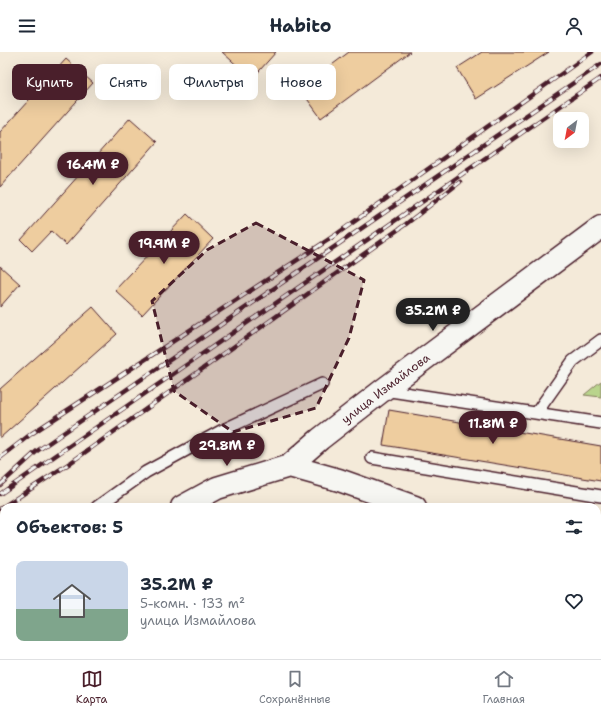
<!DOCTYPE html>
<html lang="ru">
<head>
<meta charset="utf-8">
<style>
  body { margin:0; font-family:"Shantell Sans",sans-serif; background:#f6f6f7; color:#1f2937; height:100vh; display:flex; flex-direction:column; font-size:15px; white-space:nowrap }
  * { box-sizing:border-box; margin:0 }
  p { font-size:13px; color:#747a83 }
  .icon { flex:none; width:22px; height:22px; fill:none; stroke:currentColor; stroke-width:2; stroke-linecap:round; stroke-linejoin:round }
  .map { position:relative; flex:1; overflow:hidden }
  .details { position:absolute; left:0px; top:451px; width:601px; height:156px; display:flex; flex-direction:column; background:#fff; border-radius:12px 12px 0 0; box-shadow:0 4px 16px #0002 }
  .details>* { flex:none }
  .guide { position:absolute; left:12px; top:12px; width:400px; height:36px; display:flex; gap:8px }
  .needle { width:26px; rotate:212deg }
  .tools { position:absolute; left:553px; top:60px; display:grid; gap:8px }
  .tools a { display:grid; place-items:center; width:36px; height:36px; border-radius:8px; background:#fff; box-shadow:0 4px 16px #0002; font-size:20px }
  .price { position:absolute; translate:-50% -34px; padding:0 9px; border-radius:14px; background:#4a1f2b; color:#fff; font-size:13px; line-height:26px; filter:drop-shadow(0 1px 2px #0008) }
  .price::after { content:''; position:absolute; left:50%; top:24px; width:12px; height:9px; margin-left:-6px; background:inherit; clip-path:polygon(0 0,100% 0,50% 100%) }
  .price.active { background:#222; color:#fff }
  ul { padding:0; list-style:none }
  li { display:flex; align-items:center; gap:12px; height:100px; padding:0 16px }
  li+li { border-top:1px solid #e0e1e3 }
  li span { display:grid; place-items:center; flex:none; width:112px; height:80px; border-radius:8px; color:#555 }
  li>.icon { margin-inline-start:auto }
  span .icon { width:48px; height:48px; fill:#fffc; stroke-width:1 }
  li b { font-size:17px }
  h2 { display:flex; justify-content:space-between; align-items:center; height:48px; padding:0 16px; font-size:17px }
  .tag { padding:0 14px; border-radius:8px; background:#fff; box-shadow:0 4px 16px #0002; font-size:14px; line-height:36px }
  .tag.active { background:#4a1f2b; color:#fff }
  header { display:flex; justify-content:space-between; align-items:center; height:52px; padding:0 16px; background:#fff; font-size:18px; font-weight:700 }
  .dock { display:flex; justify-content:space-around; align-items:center; height:56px; border-top:1px solid #e0e1e3; background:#fff; font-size:11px; color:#747a83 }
  .dock a { display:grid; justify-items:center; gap:2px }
  .dock .active { color:#4a1f2b }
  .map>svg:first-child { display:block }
</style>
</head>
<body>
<header><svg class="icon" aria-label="menu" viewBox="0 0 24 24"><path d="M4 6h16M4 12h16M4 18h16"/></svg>Habito<svg class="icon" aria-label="person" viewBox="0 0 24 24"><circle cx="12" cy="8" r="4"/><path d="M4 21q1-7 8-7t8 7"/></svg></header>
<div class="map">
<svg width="601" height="607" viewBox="0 0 601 607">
  <rect width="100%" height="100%" fill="#f4ead9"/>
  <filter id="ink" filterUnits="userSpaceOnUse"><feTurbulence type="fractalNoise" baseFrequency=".025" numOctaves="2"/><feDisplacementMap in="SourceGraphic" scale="8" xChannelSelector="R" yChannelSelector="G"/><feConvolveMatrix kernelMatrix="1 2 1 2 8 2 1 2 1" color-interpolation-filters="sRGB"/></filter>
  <g filter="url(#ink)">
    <polygon fill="#b9d48c" stroke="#827a5c" points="601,329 601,345 584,343"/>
    <g fill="#eecd9f" stroke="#4a1f2b">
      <polygon points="222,0 276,0 252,27"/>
      <polygon points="349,0 410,0 321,66 300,37"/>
      <polygon points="482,0 549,0 476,47 457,16"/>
      <polygon points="66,7 93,31 0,135 0,80"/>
      <polygon points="130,66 157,90 66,193 51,179 32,199 21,188"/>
      <polygon points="187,162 213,187 142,263 115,238"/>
      <polygon points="0,214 20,232 0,255"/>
      <polygon points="93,255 117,282 0,386 0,337"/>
      <polygon points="389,358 601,394 601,429 383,393"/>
    </g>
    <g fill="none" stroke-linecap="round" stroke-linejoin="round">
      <g stroke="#4a1f2b" stroke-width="14">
        <g id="lane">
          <polyline points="384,338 601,371"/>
          <polyline points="537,360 573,309 601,288"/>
          <polyline points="372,406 601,444"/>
          <polyline points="97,455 146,420 223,378 322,332"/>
          <polyline points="0,523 4,520"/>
          <polyline points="186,603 188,607"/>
          <polyline points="53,607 53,603"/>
          <polyline points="333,607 334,603"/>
        </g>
      </g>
      <g stroke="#4a1f2b" stroke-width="25">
        <g id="secondary">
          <path id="s1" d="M289,414l31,-27 63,-49 218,-163"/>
          <polyline points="182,455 217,436 289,414 339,428 415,455"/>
          <polyline points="597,493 601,494"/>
          <polyline points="0,573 4,570"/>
        </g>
      </g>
      <use href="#lane" stroke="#f6f6f2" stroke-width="11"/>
      <use href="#secondary" stroke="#f6f6f2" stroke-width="22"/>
      <g stroke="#4a1f2b" stroke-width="4.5">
        <g id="rail">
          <polyline points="0,406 31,382 334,184 592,0"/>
          <polyline points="0,433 37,399 601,12"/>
          <polyline points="0,442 601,26"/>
          <polyline points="0,457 70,411 406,172 460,130"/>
        </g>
      </g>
      <use href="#rail" stroke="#f6f6f2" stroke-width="3" stroke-dasharray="9" stroke-linecap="butt"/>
    </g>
  </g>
  <path fill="#4a1f2b" fill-opacity="0.2" stroke="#4a1f2b" stroke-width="3" stroke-dasharray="8 5" stroke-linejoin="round" d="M256,171l108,57 -15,58 -33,70 -83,24 -59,-41 -22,-90 55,-51z"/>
  <g text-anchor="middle" stroke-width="3" stroke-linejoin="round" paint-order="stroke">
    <g font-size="12" fill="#4a1f2b" stroke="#f6f6f2">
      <text dy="4" stroke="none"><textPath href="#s1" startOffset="124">улица Измайлова</textPath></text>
    </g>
  </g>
</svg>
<div class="tools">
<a><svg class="needle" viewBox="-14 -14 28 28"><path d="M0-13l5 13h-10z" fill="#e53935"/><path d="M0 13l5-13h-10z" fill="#747a83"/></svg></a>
</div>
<b class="price" style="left:93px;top:134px">16.4M ₽</b>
<b class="price" style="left:164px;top:213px">19.9M ₽</b>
<b class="price active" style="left:433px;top:280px">35.2M ₽</b>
<b class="price" style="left:493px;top:393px">11.8M ₽</b>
<b class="price" style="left:227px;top:415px">29.8M ₽</b>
<div class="guide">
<a class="tag active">Купить</a>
<a class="tag">Снять</a>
<a class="tag">Фильтры</a>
<a class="tag">Новое</a>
</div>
<section class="details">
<h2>Объектов: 5<svg class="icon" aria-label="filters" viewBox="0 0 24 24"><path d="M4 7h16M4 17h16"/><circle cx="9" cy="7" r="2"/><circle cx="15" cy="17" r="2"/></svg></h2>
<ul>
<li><span style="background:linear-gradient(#c9d6e8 60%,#7fa58c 0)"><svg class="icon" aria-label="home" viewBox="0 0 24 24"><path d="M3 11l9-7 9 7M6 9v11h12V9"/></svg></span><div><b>35.2M ₽</b><p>5-комн. · 133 m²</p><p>улица Измайлова</p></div><svg class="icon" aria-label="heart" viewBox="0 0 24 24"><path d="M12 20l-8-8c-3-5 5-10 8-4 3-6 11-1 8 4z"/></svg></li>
</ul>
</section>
</div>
<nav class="dock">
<a class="active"><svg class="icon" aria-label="map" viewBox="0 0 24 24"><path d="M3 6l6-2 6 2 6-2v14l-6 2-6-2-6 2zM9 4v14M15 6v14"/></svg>Карта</a>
<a><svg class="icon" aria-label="saved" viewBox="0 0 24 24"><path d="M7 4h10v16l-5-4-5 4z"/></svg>Сохранённые</a>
<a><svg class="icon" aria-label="home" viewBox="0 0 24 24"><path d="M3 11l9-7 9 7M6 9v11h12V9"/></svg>Главная</a>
</nav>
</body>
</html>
